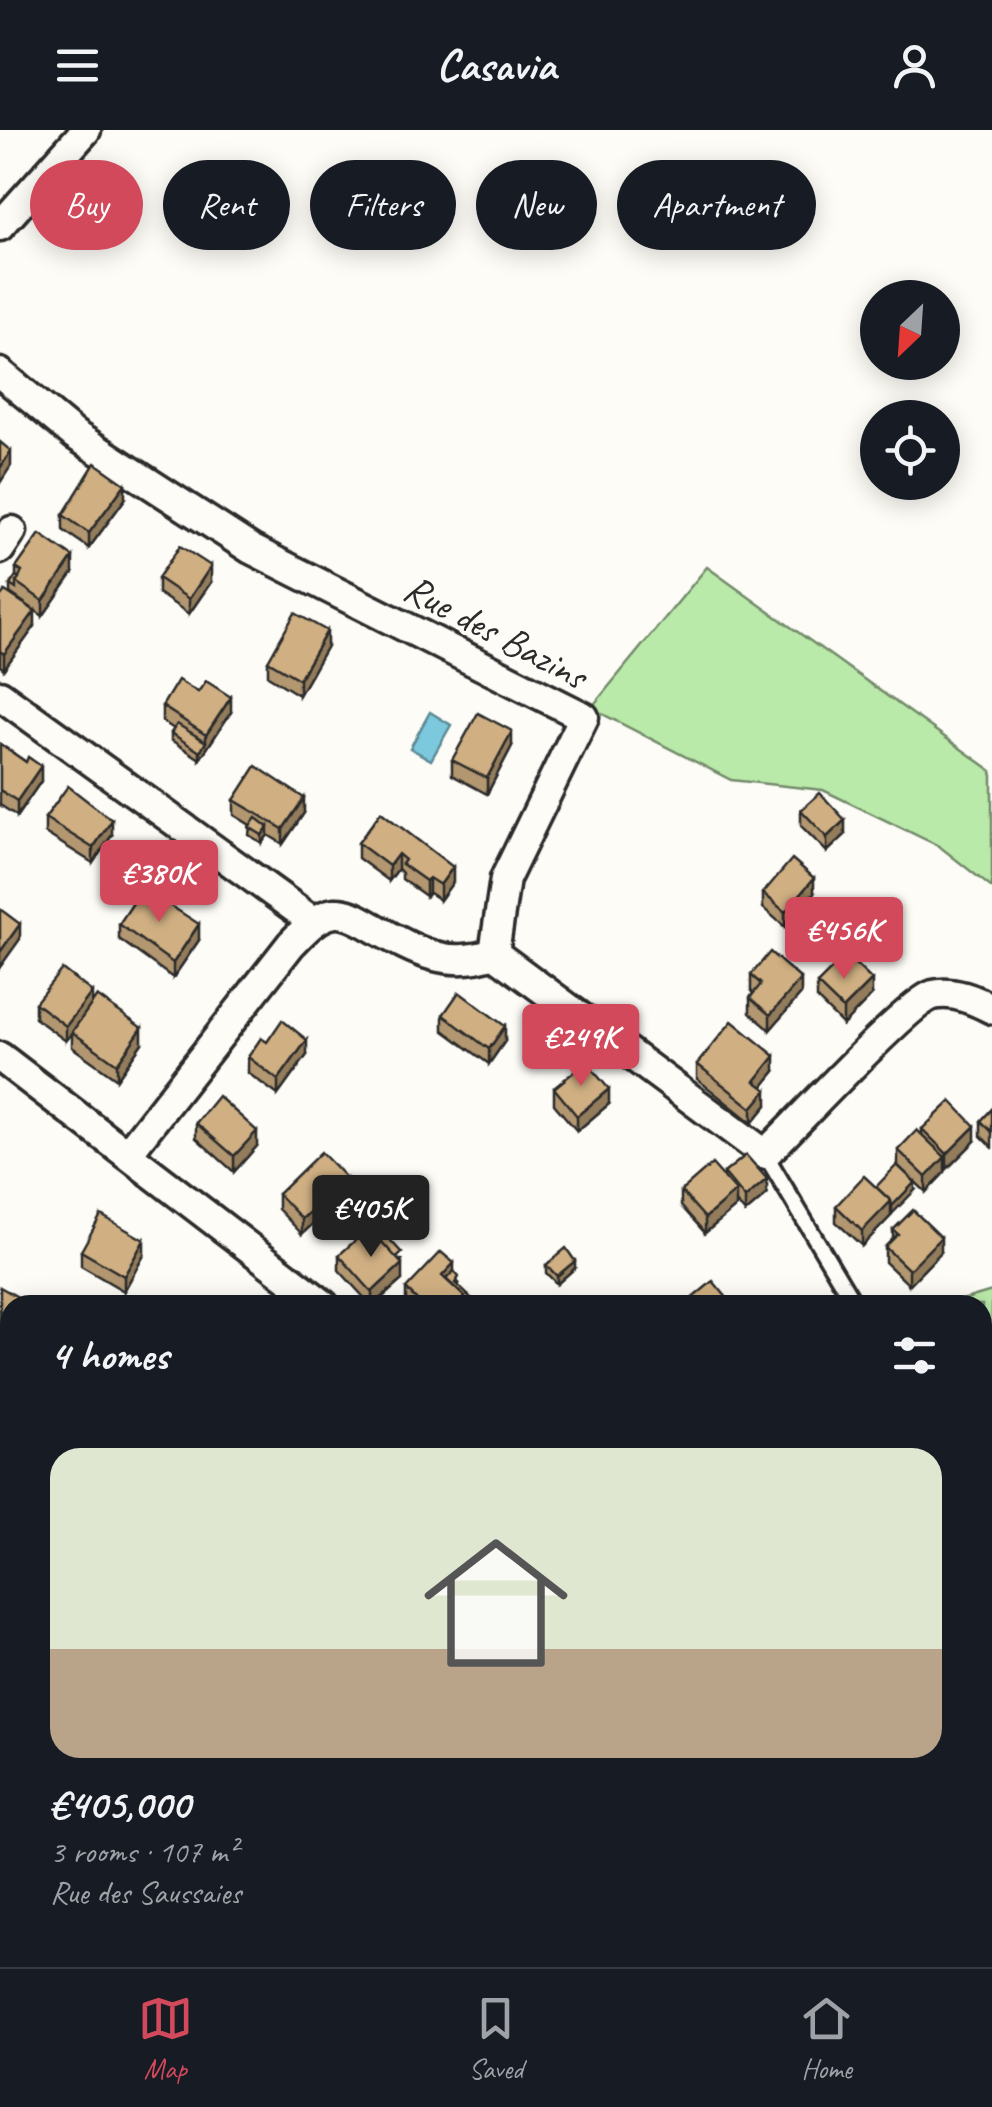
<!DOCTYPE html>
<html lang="en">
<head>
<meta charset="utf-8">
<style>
  body { margin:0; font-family:Caveat,sans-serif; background:#242831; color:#f1f3f6; height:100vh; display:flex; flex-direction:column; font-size:38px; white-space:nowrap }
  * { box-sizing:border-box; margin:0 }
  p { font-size:32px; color:#9ea1a6 }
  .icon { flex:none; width:55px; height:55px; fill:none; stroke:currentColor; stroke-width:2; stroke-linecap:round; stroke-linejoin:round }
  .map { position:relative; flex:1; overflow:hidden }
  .panel { position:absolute; left:0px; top:1165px; width:992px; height:672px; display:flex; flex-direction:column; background:#171b24; border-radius:30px 30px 0 0; box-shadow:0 5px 25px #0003 }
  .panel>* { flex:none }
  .banner { position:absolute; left:30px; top:30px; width:932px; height:90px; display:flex; gap:20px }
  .needle { width:65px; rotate:205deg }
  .fabs { position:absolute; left:860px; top:150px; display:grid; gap:20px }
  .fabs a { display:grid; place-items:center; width:100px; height:100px; border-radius:50%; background:#171b24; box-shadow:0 5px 25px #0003; font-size:50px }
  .price { position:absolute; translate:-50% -85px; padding:0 22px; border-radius:10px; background:#d1495b; color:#fff; font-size:32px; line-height:65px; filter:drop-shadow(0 2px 5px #0008) }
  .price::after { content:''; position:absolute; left:50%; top:60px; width:30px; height:22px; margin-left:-15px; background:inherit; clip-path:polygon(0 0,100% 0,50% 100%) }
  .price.selected { background:#222; color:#fff }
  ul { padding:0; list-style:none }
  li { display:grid; align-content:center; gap:20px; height:530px; padding:0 50px }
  li span { display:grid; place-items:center; height:310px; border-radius:30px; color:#555 }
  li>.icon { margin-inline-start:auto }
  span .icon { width:180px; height:180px; fill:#fffc; stroke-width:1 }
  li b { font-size:42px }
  h2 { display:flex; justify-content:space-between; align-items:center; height:120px; padding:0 50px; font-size:42px }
  .tag { padding:0 35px; border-radius:45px; background:#171b24; box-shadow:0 5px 25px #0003; font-size:35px; line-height:90px }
  .tag.selected { background:#d1495b; color:#fff }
  header { display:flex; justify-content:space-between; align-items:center; height:130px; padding:0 50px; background:#171b24; font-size:45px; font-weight:600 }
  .tabs { display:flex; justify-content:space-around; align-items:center; height:140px; border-top:2px solid #363941; background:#171b24; font-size:28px; color:#9ea1a6 }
  .tabs a { display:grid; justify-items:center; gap:5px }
  .tabs .selected { color:#d1495b }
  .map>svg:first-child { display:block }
</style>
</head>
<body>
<header><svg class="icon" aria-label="menu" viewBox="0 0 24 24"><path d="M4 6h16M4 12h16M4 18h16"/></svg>Casavia<svg class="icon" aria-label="person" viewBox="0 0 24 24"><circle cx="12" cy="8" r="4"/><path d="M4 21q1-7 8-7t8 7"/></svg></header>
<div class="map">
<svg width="992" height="1837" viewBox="0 0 992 1837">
  <rect width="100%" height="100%" fill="#fdfcf7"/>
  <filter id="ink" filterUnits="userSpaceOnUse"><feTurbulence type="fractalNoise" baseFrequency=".01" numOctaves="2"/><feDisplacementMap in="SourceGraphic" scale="20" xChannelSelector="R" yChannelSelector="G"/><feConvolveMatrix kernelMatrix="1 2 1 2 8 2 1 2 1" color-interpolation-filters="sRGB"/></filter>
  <g filter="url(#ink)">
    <g fill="#baeaa9" stroke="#728a6a" stroke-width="2.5">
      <polygon points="707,437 992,641 992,758 939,716 823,660 731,650 591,578"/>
      <polygon points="992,1161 992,1314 983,1303 982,1175 945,1175"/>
      <polygon points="0,1630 10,1639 10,1769 0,1779"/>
      <polygon points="983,1805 992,1811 992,1830 976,1837 463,1837 476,1828 982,1828"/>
      <polygon points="61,1828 196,1828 203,1837 51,1837"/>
      <polygon points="240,1828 343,1828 330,1837 226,1837"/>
    </g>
    <polygon fill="#7cc8dc" stroke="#5c8995" stroke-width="2.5" points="430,582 451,595 431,630 410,618"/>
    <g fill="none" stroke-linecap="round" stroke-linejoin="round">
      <g stroke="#2b2b2b" stroke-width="21">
        <g id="lane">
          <polyline points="765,1024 855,1175"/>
          <polyline points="982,1313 992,1322"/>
          <polyline points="982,1696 992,1696"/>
        </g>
      </g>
      <g stroke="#2b2b2b" stroke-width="35">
        <g id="street">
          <polyline points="0,96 86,0"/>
          <path d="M0,243l75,62 176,114 333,168 -79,162 -11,74c-48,17 -80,-3 -123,-27 -11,-6 -23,-14 -36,-13 -18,2 -32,19 -44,31l-164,210"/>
          <polyline points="0,419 12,401"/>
          <polyline points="0,565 314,792"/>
          <path d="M494,823l271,201c29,-27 143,-152 168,-159 20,-5 42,5 59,14"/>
          <polyline points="0,927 324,1175"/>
          <polyline points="982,1772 992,1777"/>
        </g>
      </g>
      <use href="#lane" stroke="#fdfcf7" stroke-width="14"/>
      <use href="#street" stroke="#fdfcf7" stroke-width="28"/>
    </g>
    <g fill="#b39771" stroke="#2b2b2b" stroke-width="2.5">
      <polygon points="125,369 89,418 63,400 63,385"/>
      <polygon points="16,438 73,443 43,486 10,463 10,455 16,446"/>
      <polygon points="158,448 211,452 189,484 158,463"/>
      <polygon points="0,467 35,496 4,539 0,536"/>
      <polygon points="327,516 299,565 268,546 268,531"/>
      <polygon points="162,576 231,582 200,629 171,610 171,603 174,599 162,591"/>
      <polygon points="0,614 26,632 41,651 17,686 0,675"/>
      <polygon points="512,616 487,664 452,645 452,630"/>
      <polygon points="234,670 304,683 283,714 268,705 262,713 249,705 250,695 234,685"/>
      <polygon points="801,680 845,705 827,722 801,696"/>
      <polygon points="381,682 453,752 440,770 429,763 426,766 402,749 402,743 398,739 389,751 358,728 358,713"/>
      <polygon points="45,688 112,705 93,733 45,703"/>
      <polygon points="763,763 814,763 785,797 763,778"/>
      <polygon points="119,794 199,810 173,848 119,809"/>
      <polygon points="751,845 801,864 770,900 750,883 750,868 753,863 751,861"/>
      <polygon points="817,854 872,865 843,895 817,869"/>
      <polygon points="35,873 92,873 142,913 117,949 72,917 72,903 66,911 35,888"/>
      <polygon points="443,885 505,911 489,934 443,900"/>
      <polygon points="267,912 307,925 278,965 248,943 248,927"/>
      <polygon points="697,934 775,941 762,957 767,975 752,993 697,949"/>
      <polygon points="554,958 609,974 577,1001 554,974"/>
      <polygon points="992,979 992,1017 981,1006 981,991"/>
      <polygon points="196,993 257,1016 234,1042 196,1008"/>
      <polygon points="922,999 975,1011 947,1039 945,1038 945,1042 926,1062 898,1036 898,1020 922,1005"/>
      <polygon points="724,1043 767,1064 745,1083 736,1072 736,1077 705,1103 681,1076 681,1061 724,1048"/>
      <polygon points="876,1057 915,1060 891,1083 891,1086 862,1116 836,1092 836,1076"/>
      <polygon points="346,1063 302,1104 278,1079 278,1064"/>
      <polygon points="893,1100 941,1122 909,1155 885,1132 885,1117 893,1109"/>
      <polygon points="81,1121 144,1125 124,1161 81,1136"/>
      <polygon points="339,1125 402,1130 400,1133 402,1150 374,1175 371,1175 339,1140"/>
      <polygon points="546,1135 575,1138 557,1154 546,1143"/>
      <polygon points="454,1141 459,1155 458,1156 471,1175 406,1174 406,1159"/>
    </g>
    <g fill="#927b5c" stroke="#2b2b2b" stroke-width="2.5">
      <polygon points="11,321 11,336 0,353 0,338"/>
      <polygon points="125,354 125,369 89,418 89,403"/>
      <polygon points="73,427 73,443 43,486 43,471"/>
      <polygon points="211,436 211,452 189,484 189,469"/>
      <polygon points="35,481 35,496 4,539 4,524"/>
      <polygon points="327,501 327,516 299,565 299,549"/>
      <polygon points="231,567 231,582 200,629 200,622 206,612 206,605"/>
      <polygon points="512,601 512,616 487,664 487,648"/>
      <polygon points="41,636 41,651 17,686 17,671"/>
      <polygon points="304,668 304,683 283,714 283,699"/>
      <polygon points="112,690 112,705 93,733 93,718"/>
      <polygon points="845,690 845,705 827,722 827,707"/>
      <polygon points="268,697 268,705 262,713 262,705"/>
      <polygon points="398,724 398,739 389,751 389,736"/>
      <polygon points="453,737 453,752 440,770 440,755"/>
      <polygon points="429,748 429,763 426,766 426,751"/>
      <polygon points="814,748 814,763 785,797 785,782"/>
      <polygon points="20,794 20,809 0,837 0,822"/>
      <polygon points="199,794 199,810 173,848 173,833"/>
      <polygon points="801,849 801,864 770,900 770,885"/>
      <polygon points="872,850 872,865 843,895 843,879"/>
      <polygon points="92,862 92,877 66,911 66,896"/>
      <polygon points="505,896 505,911 489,934 489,919"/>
      <polygon points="142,898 142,913 117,949 117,934"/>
      <polygon points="307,910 307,925 278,965 278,950"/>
      <polygon points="775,926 775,941 755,966 755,951"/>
      <polygon points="609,959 609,974 577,1001 577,986"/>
      <polygon points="767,960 767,975 752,993 752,978"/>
      <polygon points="975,996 975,1011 947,1039 947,1024"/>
      <polygon points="257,1001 257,1016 234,1042 234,1026"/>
      <polygon points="945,1027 945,1042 926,1062 926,1047"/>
      <polygon points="346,1048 346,1063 302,1104 302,1089"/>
      <polygon points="767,1049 767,1064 745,1083 745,1068"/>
      <polygon points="915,1052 915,1060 892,1084 892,1076"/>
      <polygon points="736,1061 736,1077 705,1103 705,1088"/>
      <polygon points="891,1071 891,1086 862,1116 862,1101"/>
      <polygon points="941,1107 941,1122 909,1155 909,1140"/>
      <polygon points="144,1110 144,1125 124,1161 124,1146"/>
      <polygon points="575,1131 575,1138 557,1154 557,1146"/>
      <polygon points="454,1133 454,1148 446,1157 442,1146"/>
      <polygon points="402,1134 402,1150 372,1175 372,1162"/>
      <polygon points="465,1167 471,1168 471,1175 458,1175"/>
      <polygon points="10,1194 10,1209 0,1227 0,1212"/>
    </g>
    <g fill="#d0b083" stroke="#2b2b2b" stroke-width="2.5">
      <polygon points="0,312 11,321 0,338"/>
      <polygon points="95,333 125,354 89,403 63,385"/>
      <polygon points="40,404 73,427 43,471 16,452 22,442 16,438"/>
      <polygon points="180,416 211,436 189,469 158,448"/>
      <polygon points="16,446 19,448 16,452 16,459 10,455"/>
      <polygon points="5,461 35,481 4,524 0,521 0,467"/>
      <polygon points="295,483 327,501 299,549 268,531"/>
      <polygon points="178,550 198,562 206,551 231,567 206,605 162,576"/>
      <polygon points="478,583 512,601 487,648 452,630"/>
      <polygon points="177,594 206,612 200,622 171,603"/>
      <polygon points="0,614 26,632 28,627 41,636 17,671 0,660"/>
      <polygon points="256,636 304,668 283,699 234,670"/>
      <polygon points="68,656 112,690 93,718 45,688"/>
      <polygon points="820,663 845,690 827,707 801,680"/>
      <polygon points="381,682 453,737 440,755 429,748 426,751 402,734 405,730 398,724 389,736 358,713"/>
      <polygon points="256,688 268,697 262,705 249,697"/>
      <polygon points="792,729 814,748 785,782 763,763"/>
      <polygon points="143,758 199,794 173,833 119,794"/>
      <polygon points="0,779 20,794 0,822"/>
      <polygon points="770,822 801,849 770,885 750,868 761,854 751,845"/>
      <polygon points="846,825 872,850 843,879 817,854"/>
      <polygon points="62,839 92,862 66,896 35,873"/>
      <polygon points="459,862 505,896 489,919 443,885"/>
      <polygon points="97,866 142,898 117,934 72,902"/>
      <polygon points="282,890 307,910 278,950 248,927 261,908 267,912"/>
      <polygon points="732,891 775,926 755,951 767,960 752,978 697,934"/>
      <polygon points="586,932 609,959 577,986 554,958"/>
      <polygon points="218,966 257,1001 234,1026 196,993"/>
      <polygon points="951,971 975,996 947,1024 922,999"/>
      <polygon points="992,979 992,1002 981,991"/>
      <polygon points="917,1000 945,1027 926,1047 898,1020"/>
      <polygon points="321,1022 346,1048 302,1089 278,1064"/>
      <polygon points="746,1025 767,1049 745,1068 724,1043"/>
      <polygon points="712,1034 736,1061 705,1088 681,1061"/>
      <polygon points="897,1035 915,1052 892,1076 891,1071 876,1057"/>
      <polygon points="864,1046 891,1071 862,1101 836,1076"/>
      <polygon points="913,1080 941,1107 909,1140 885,1117 898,1104 893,1100"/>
      <polygon points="101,1085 144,1110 124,1146 81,1121"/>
      <polygon points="378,1097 402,1123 396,1129 372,1102"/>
      <polygon points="369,1098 402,1134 372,1162 339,1125"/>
      <polygon points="566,1118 575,1131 557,1146 546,1135"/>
      <polygon points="441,1122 454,1133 442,1146 465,1167 458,1175 422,1175 406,1159"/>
      <polygon points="454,1141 459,1147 455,1153 471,1168 465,1174 465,1167 446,1149"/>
      <polygon points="713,1151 733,1175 684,1175"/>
      <polygon points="0,1157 23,1170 20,1175 10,1175 10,1194 0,1212"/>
      <polygon points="160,1167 173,1175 155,1175"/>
    </g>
  </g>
  <g text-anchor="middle" stroke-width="8" stroke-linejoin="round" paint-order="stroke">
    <g font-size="40" fill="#2b2b2b" stroke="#fdfcf7">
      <text transform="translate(496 501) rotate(28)" y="14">Rue des Bazins</text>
    </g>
  </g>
</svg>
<div class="fabs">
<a><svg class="needle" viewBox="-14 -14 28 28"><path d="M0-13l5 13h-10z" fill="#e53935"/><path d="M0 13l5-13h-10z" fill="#9ea1a6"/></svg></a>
<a><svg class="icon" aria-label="locate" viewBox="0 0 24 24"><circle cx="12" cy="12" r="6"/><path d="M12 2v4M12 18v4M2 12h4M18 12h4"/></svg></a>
</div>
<b class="price" style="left:159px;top:795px">€380K</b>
<b class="price" style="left:844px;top:852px">€456K</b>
<b class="price" style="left:581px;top:959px">€249K</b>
<b class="price selected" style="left:371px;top:1130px">€405K</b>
<div class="banner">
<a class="tag selected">Buy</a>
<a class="tag">Rent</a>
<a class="tag">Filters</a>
<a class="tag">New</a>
<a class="tag">Apartment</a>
</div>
<section class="panel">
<h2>4 homes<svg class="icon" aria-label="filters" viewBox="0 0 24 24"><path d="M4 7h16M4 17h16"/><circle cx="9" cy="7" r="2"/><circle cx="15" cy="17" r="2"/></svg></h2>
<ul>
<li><span style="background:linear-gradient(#dfe7d0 65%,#b9a48a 0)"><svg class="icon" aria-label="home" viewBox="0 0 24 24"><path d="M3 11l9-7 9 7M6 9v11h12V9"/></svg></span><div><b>€405,000</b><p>3 rooms · 107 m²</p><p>Rue des Saussaies</p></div></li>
</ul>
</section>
</div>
<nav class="tabs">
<a class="selected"><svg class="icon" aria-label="map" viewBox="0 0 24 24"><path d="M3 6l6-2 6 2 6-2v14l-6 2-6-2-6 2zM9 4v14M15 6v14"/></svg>Map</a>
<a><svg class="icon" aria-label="saved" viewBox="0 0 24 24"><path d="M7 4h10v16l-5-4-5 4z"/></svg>Saved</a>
<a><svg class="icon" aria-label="home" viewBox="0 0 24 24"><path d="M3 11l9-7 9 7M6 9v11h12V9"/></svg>Home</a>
</nav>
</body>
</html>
